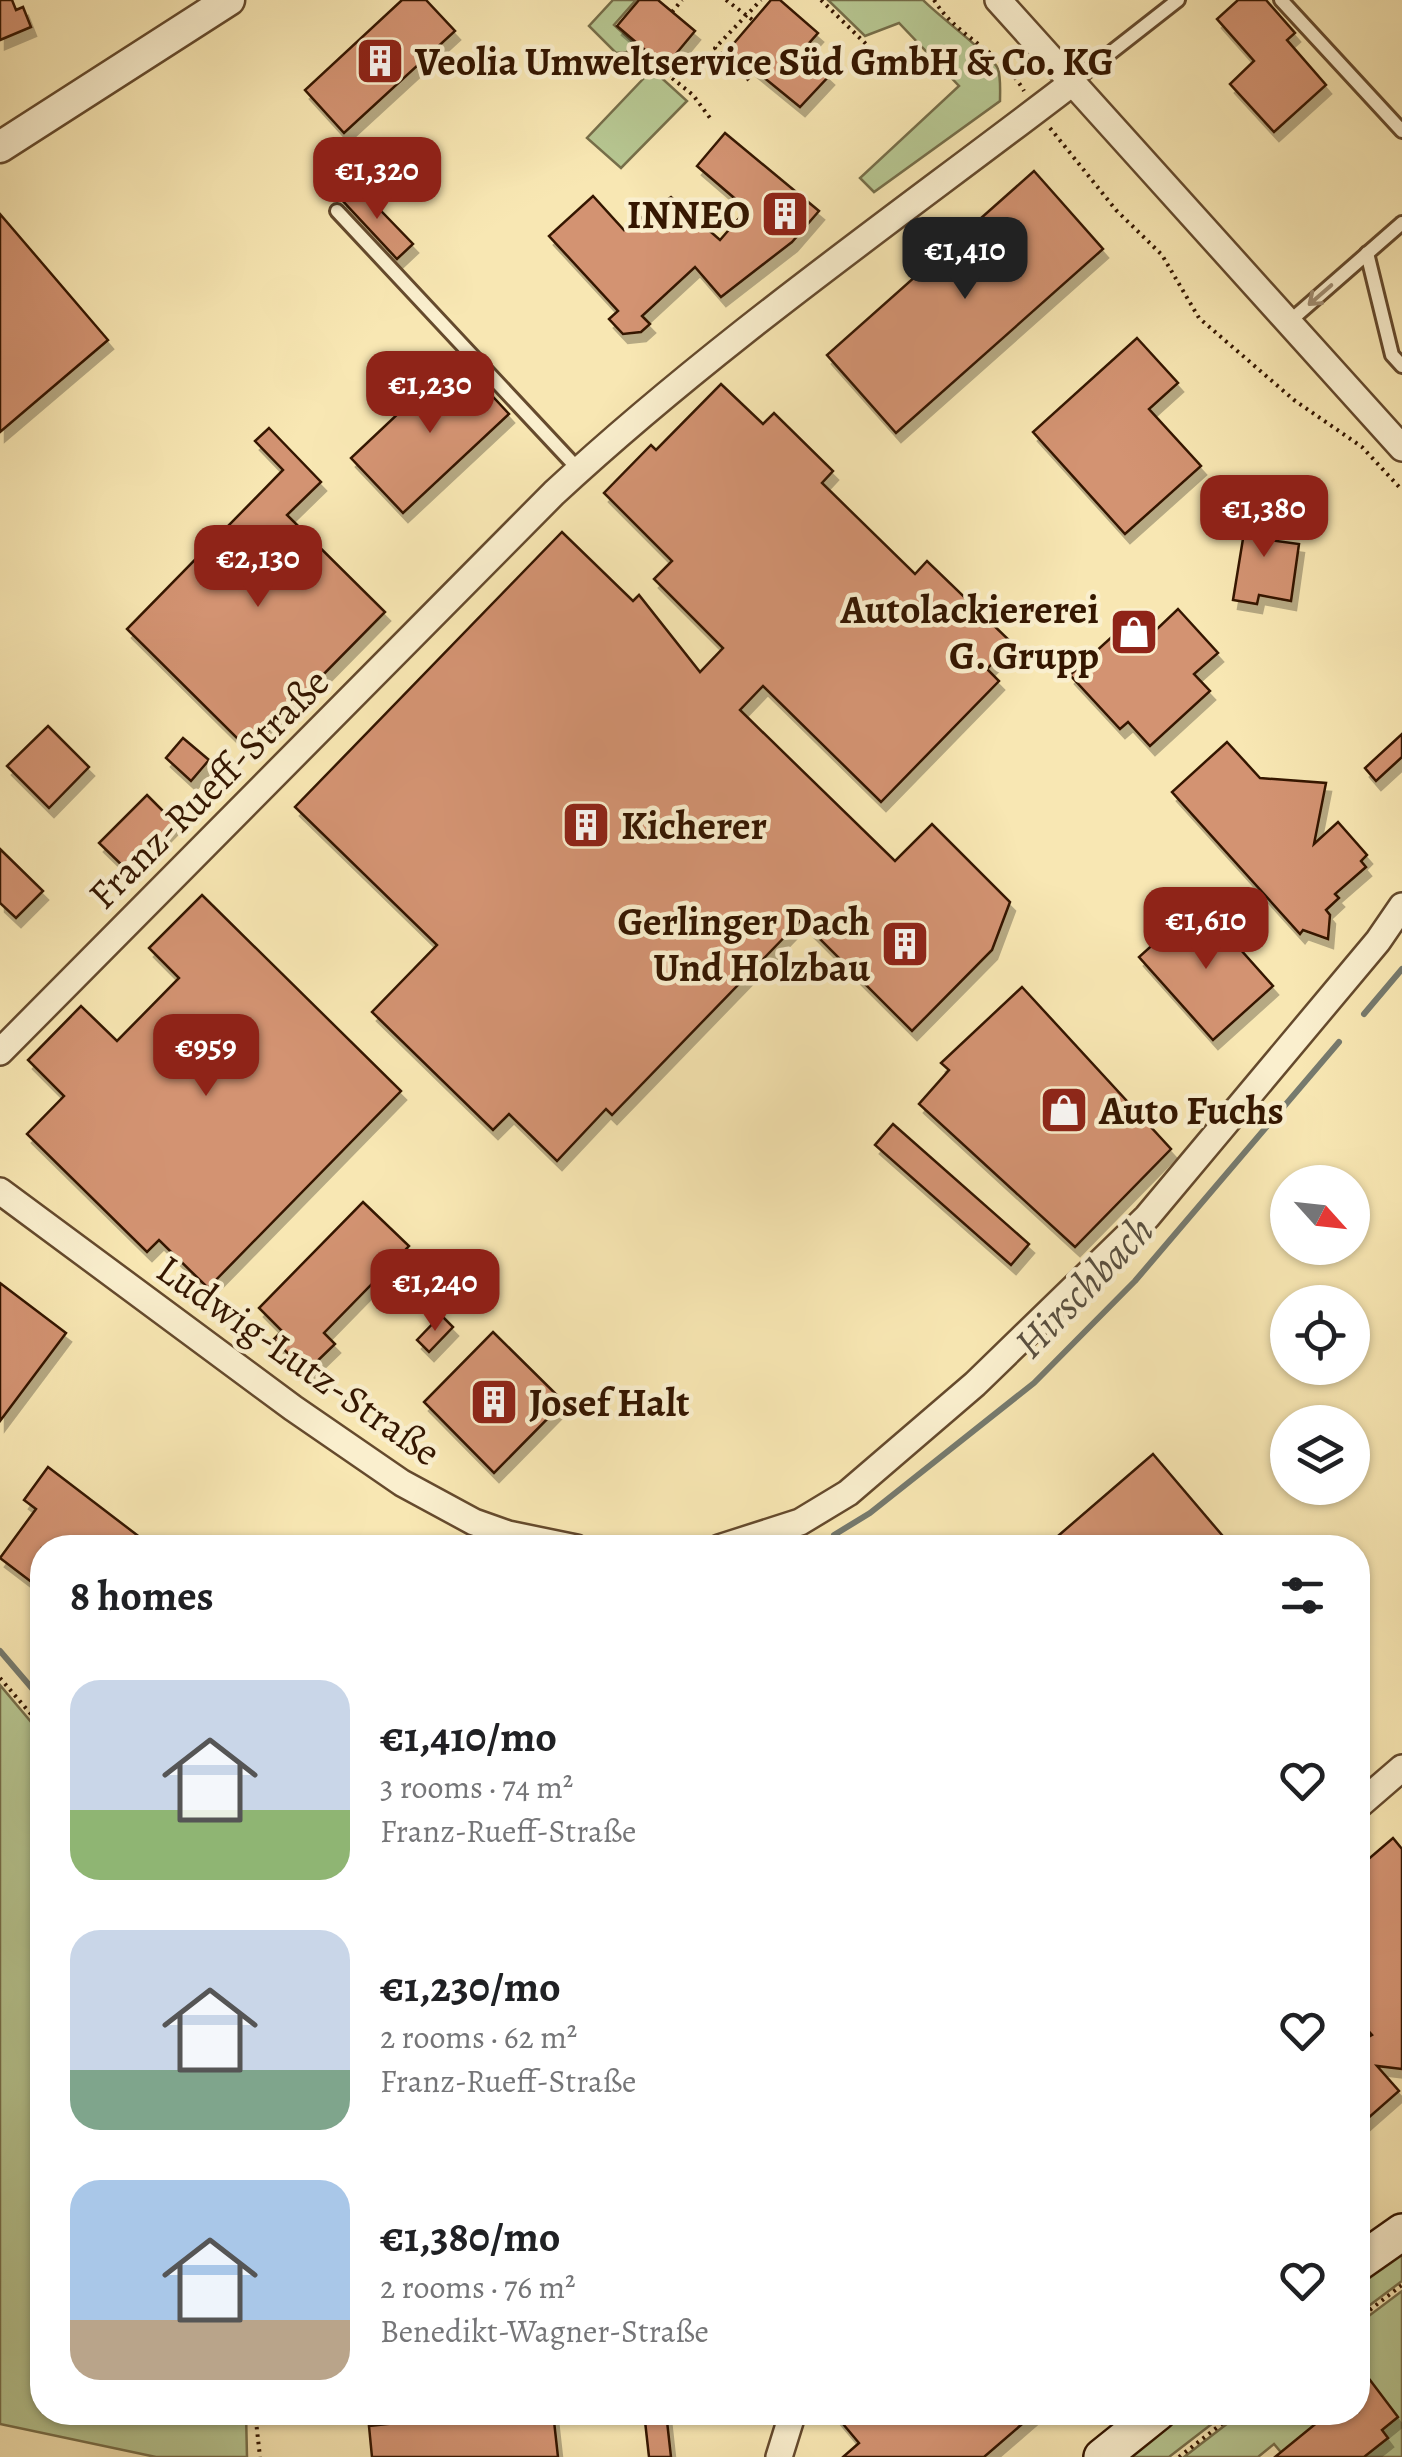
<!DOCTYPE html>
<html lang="en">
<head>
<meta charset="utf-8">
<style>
  body { margin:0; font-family:Alegreya,serif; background:#f2f2f2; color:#202124; height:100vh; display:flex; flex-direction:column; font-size:38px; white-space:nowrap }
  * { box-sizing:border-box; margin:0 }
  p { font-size:32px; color:#757577 }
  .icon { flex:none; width:55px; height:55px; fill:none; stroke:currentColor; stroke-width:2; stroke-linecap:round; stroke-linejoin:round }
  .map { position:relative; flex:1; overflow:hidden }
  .drawer { position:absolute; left:30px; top:1535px; width:1340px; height:890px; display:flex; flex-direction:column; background:#fff; border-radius:40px; box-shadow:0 2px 8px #0004 }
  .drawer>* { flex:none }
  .needle { width:65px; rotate:117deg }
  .fabs { position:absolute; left:1270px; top:1165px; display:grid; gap:20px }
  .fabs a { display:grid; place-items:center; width:100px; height:100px; border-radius:50%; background:#fff; box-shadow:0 2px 8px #0004; font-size:50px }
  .price { position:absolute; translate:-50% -85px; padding:0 22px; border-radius:20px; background:#8f2418; color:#fff; font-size:32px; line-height:65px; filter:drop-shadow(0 2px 5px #0008) }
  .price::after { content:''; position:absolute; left:50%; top:60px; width:30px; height:22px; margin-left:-15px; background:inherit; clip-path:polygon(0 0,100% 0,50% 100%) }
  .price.current { background:#222; color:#fff }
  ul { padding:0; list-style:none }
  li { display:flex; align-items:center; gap:30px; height:250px; padding:0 40px }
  li span { display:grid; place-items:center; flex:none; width:280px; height:200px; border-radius:30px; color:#555 }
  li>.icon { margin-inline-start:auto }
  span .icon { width:120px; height:120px; fill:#fffc; stroke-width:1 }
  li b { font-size:42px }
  h2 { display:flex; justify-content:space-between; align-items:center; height:120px; padding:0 40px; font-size:42px }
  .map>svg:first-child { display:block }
</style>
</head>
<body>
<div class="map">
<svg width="1402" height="2457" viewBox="0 0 1402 2457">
  <defs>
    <filter id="shadow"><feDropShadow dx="5" dy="9" stdDeviation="0" flood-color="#0004"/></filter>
  </defs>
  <rect width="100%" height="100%" fill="#f8e7b3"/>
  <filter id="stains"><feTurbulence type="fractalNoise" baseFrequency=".002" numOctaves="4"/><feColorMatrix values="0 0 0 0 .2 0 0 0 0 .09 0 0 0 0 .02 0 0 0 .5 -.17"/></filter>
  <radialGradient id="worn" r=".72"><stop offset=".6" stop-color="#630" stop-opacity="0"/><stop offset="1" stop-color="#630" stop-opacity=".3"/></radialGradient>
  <g fill="#b7c792" stroke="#766e49" stroke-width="2.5">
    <polygon points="613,0 636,0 614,25 634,43 627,52 616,53 589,26"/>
    <path d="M828,0h95c14,15 72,58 75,69 3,9 2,22 2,32l-126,91 -14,-14 99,-92 -60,-63 -34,13z"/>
    <polygon points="644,62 687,101 621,168 587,138 643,79 634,70"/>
    <polygon points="0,1685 42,1735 42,2412 246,2413 247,2457 156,2457 0,2424"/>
    <polygon points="1402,2243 1402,2281 1358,2314 1358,2274"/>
    <polygon points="1402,2291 1402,2457 1285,2457 1274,2444 1258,2457 1184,2457 1241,2413 1358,2412 1358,2324"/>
    <polygon points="1174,2413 1226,2413 1169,2457 1118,2457"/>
  </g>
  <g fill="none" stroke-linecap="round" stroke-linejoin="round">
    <g stroke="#767a6e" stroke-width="6">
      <polyline points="1364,1014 1402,969"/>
      <polyline points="834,1535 870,1513 1034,1383 1135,1281 1339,1042"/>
      <polyline points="0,1651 42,1700"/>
    </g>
  </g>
  <g fill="#d39372" stroke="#341600" stroke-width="2.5" filter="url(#shadow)">
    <polygon points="0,0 12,0 16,10 23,7 31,27 0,40"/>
    <polygon points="402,0 426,0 455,31 344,133 305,90"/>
    <polygon points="639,0 658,0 695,31 665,67 617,26"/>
    <polygon points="771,0 780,0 818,33 802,51 829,76 800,107 729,49"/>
    <polygon points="1238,0 1266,0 1295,33 1287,40 1326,85 1274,132 1230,84 1254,61 1217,19"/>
    <polygon points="725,133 819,211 792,242 721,297 695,267 642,316 650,324 641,332 623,334 609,319 618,311 549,236 593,196 624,230 671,197 720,240 747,209 697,166"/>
    <polygon points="1034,171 1103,249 896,433 827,355"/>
    <polygon points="356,185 413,244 397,259 341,199"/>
    <polygon points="0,214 108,340 0,432"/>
    <polygon points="1137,338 1178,383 1149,409 1201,466 1125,534 1033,432"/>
    <polygon points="457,358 509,414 403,513 351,458"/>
    <polygon points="721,384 763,424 774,413 833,471 822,483 915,574 927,561 1012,643 987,669 999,681 881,802 763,686 740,710 895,861 932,824 1010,902 992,950 912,1031 801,920 612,1115 606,1109 557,1161 509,1114 493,1130 372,1012 437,945 295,807 562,532 633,601 639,595 700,672 723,648 654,579 672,561 604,493 651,445 656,450"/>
    <polygon points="269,428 321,482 287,515 385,612 249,750 127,629 283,470 255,441"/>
    <polygon points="1249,502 1273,506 1269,540 1299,544 1291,601 1259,595 1257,604 1233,600"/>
    <polygon points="1178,609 1218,653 1194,674 1210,691 1150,746 1128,722 1120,729 1070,675 1138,613 1155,631"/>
    <polygon points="48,726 89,767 49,808 7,766"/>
    <polygon points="1402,734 1402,757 1376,781 1365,768"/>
    <polygon points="183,738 209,760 191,781 166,758"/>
    <polygon points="1227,742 1260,778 1326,783 1314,844 1338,822 1367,855 1361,861 1366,867 1335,894 1339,898 1326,910 1330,915 1328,939 1303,930 1300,934 1172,792"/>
    <polygon points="147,795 175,823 128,871 99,843"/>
    <polygon points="0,849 43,891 16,918 0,903"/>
    <polygon points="202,895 401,1091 208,1288 159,1240 147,1252 27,1134 64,1096 28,1060 81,1006 117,1041 179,978 149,948"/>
    <polygon points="1199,903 1273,986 1213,1040 1139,957"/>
    <polygon points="1022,987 1171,1149 1075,1247 919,1104 949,1070 941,1063"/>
    <polygon points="893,1124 1029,1244 1011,1265 875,1145"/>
    <polygon points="363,1202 409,1246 324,1333 335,1344 306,1372 274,1339 282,1331 259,1308"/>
    <polygon points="0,1283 66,1333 0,1421"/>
    <polygon points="441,1315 453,1327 429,1352 417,1340"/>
    <polygon points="493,1332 564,1402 494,1473 424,1402"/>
    <polygon points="1153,1454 1233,1548 1044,1548 1138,1467"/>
    <polygon points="48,1467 154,1548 42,1548 42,1590 0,1558 36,1509 24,1500"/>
    <polygon points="1393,1838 1402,1849 1402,2069 1377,2066 1399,2091 1358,2127 1358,2043 1372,2035 1358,2019 1358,1868"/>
    <polygon points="1370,2380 1398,2417 1382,2430 1388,2438 1364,2457 1275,2457 1330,2412 1358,2412 1358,2390"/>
    <polygon points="498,2412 553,2412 558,2457 372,2457 369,2426"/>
    <polygon points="644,2412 666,2412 671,2457 649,2457"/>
    <polygon points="833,2412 1036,2412 984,2457 843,2457 859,2443"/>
  </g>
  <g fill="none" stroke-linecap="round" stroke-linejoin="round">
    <g stroke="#654a2d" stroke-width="18">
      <g id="service">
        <polyline points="1281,0 1402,131"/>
        <polyline points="1072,83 1178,0"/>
        <polyline points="337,211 579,470"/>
        <polyline points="1367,253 1392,355 1402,366"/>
        <polyline points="1290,321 1402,223"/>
      </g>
    </g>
    <g stroke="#654a2d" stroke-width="30">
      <g id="minor">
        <polyline points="998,0 1402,448"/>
        <path d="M0,1052l554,-559c162,-150 343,-276 518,-410"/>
        <polyline points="0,1191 293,1408 402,1483 474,1522 508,1534 576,1548"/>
        <polyline points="719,1548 800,1522 848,1493 975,1384 1147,1217 1378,941 1402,906"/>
        <polyline points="1358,1806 1402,1768"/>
        <polyline points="779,2457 793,2412"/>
      </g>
    </g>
    <g stroke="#654a2d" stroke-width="35">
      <polyline id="tertiary" points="0,147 229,0"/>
    </g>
    <g stroke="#341600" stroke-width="40">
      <g id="secondary">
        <polyline points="1358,2263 1402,2232"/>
        <polyline points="1102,2457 1158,2412"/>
      </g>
    </g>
    <g stroke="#341600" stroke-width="4" stroke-dasharray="2.5 5" stroke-linecap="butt">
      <polyline points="726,0 754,21"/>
      <polyline points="821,0 866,44"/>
      <path d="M934,0c25,40 66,49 90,91"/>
      <polyline points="672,12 682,0"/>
      <polyline points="637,50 693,95 710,118"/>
      <polyline points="610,68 642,47"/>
      <polyline points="749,80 715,48 761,0"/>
      <polyline points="1050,128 1116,210 1162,255 1199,318 1294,400 1362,447 1402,490"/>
      <polyline points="0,1678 42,1727"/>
      <polyline points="1358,2319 1402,2285"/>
      <polyline points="255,2412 260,2457"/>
      <polyline points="1179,2457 1237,2412"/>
    </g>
    <use href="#service" stroke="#faefce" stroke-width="12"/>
    <use href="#minor" stroke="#faefce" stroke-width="25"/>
    <use href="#tertiary" stroke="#faefce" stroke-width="30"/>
    <use href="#secondary" stroke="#faefce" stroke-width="35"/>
  </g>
  <defs><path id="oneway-shaft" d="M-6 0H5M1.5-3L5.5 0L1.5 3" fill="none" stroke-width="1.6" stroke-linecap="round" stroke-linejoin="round" transform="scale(2.5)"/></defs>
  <use stroke="#a18d71" href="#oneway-shaft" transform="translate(1320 295) rotate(139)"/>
  <defs>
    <g id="building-square" transform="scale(2.5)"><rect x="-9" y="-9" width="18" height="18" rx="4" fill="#8f2418" stroke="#faefce"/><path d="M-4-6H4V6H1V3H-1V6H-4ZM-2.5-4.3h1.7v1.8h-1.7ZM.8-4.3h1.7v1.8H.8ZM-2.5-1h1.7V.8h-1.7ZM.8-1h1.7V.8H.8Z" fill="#fff"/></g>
    <g id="shop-square" transform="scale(2.5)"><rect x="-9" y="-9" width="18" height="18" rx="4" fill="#8f2418" stroke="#faefce"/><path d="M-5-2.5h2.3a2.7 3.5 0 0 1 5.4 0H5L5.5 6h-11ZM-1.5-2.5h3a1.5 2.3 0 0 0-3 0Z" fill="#fff"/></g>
  </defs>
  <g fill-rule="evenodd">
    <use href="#building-square" x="380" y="61"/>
    <use href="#building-square" x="785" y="214"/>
    <use href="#shop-square" x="1134" y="632"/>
    <use href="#building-square" x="586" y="825"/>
    <use href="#building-square" x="905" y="944"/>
    <use href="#shop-square" x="1064" y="1110"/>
    <use href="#building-square" x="494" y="1402"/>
  </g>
  <g text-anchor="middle" stroke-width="9" stroke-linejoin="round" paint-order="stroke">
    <g font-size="40" font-weight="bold" fill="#341600" stroke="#faefce" text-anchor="start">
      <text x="415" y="75">Veolia Umweltservice Süd GmbH &amp; Co. KG</text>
      <text x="750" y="228" text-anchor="end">INNEO</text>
      <text x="1099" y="623" text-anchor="end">Autolackiererei<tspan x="1099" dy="46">G. Grupp</tspan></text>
      <text x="621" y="839">Kicherer</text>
      <text x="870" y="935" text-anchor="end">Gerlinger Dach<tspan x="870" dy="46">Und Holzbau</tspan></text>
      <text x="1099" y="1124">Auto Fuchs</text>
      <text x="529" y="1416">Josef Halt</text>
    </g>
    <g font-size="40" fill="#341600" stroke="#faefce">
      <text transform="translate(208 788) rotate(-45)" y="14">Franz-Rueff-Straße</text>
      <text transform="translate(299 1360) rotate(35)" y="14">Ludwig-Lutz-Straße</text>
    </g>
    <g font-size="42" font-style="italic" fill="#5a5040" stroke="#faefce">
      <text transform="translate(1083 1286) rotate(-46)" y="15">Hirschbach</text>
    </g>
  </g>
  <rect width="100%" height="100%" filter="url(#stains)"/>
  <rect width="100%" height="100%" fill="url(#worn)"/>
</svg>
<div class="fabs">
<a><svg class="needle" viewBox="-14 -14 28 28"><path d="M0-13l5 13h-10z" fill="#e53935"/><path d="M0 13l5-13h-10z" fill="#757577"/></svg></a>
<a><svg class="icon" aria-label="locate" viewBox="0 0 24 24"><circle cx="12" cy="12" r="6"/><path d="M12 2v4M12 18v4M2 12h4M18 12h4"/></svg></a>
<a><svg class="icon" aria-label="layers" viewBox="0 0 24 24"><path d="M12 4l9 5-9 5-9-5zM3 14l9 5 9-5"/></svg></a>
</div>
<b class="price" style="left:377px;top:222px">€1,320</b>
<b class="price current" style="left:965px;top:302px">€1,410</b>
<b class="price" style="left:430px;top:436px">€1,230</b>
<b class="price" style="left:1264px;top:560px">€1,380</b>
<b class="price" style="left:258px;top:610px">€2,130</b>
<b class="price" style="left:1206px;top:972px">€1,610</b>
<b class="price" style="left:206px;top:1099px">€959</b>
<b class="price" style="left:435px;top:1334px">€1,240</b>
<section class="drawer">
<h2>8 homes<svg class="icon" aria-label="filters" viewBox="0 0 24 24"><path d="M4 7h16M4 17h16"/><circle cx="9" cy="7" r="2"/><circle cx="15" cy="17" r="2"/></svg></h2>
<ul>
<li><span style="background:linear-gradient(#c9d6e8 65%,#8fb573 0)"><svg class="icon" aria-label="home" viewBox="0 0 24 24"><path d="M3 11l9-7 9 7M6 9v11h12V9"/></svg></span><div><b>€1,410/mo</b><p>3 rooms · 74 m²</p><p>Franz-Rueff-Straße</p></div><svg class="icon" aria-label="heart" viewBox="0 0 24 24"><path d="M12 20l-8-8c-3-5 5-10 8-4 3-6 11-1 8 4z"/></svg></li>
<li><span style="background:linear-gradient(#c9d6e8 70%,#7fa58c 0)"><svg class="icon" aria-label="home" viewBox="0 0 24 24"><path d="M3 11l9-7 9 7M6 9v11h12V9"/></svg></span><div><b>€1,230/mo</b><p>2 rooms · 62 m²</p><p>Franz-Rueff-Straße</p></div><svg class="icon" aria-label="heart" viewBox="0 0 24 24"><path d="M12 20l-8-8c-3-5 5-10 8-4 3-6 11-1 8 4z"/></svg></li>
<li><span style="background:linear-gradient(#a9c7e8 70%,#b9a48a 0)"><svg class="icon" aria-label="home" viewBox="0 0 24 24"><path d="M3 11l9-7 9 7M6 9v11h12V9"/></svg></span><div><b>€1,380/mo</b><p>2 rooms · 76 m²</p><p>Benedikt-Wagner-Straße</p></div><svg class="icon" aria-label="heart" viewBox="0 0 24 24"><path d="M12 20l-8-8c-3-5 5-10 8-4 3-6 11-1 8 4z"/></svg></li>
</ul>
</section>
</div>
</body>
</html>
